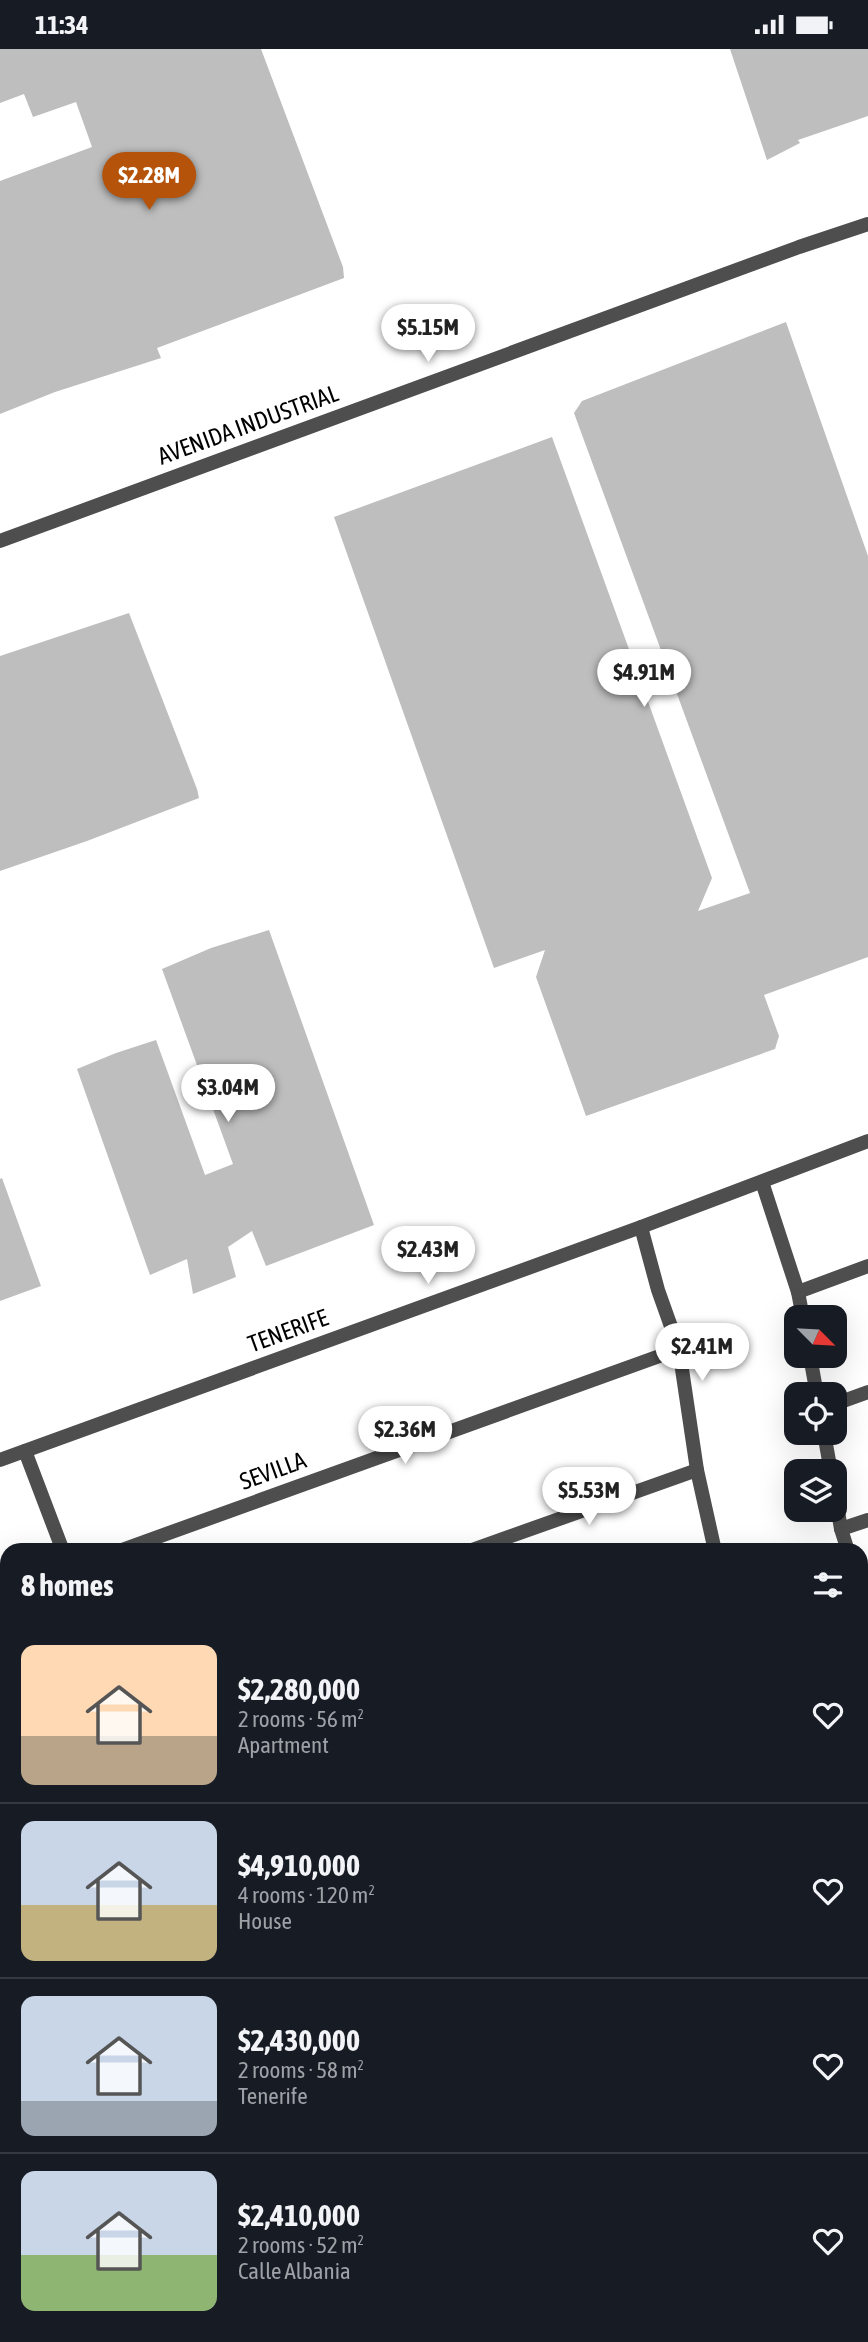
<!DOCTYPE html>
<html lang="en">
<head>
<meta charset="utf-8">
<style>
  body { margin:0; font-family:"Asap Condensed",sans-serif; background:#242831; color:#f1f3f6; height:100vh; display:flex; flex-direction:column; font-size:26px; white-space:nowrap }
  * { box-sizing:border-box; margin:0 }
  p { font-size:23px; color:#9ea1a6 }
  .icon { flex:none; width:38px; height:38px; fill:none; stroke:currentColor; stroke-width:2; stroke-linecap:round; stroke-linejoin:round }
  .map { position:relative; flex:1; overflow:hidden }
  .side { position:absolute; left:0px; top:1494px; width:868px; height:800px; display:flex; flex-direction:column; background:#171b24; border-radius:21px 21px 0 0; box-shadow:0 7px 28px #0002 }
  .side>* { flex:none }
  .needle { width:46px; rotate:114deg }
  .controls { position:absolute; left:784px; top:1256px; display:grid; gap:14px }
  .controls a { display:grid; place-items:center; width:63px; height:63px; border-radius:14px; background:#171b24; box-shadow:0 7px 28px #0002; font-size:35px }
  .price { position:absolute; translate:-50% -60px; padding:0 16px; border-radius:24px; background:#fff; color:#222; font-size:23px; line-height:46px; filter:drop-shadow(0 2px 4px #0008) }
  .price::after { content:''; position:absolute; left:50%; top:42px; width:21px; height:16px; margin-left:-10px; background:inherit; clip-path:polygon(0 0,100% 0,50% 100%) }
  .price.selected { background:#b45309; color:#fff }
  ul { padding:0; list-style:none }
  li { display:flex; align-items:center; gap:21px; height:175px; padding:0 21px }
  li+li { border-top:2px solid #363941 }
  li span { display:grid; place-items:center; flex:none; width:196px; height:140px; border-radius:14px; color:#555 }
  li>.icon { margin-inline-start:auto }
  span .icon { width:84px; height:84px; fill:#fffc; stroke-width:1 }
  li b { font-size:30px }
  h2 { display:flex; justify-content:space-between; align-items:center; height:84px; padding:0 21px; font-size:30px }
  .status { display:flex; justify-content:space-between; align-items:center; height:49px; padding:0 35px; background:#171b24; direction:ltr }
  .status svg { height:19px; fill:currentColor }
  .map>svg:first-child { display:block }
</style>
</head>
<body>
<div class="status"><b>11:34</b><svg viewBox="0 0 49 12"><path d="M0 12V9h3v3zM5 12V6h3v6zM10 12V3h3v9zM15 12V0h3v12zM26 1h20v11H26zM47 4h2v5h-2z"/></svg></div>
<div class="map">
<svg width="868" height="2293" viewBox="0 0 868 2293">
  <rect width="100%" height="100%" fill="#fff"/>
  <g fill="#bebebe">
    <polygon points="0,0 261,0 343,218 344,229 157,299 161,309 55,343 0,365 0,132 92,98 76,53 33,68 24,45 0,54"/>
    <polygon points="730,0 868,0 868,67 798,91 800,94 767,111"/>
    <polygon points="786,273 868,507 868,908 764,946 779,987 775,1000 586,1067 536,928 545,901 494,919 334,468 552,388 712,829 698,862 750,844 574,364 582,352"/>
    <polygon points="129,564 197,740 199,749 87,792 0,822 0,607"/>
    <polygon points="269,881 374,1176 266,1217 252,1182 228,1198 236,1228 193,1245 187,1210 150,1226 77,1020 116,1004 156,991 205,1126 233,1115 162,920 211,899"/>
    <polygon points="2,1129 41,1237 0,1252 0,1130"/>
  </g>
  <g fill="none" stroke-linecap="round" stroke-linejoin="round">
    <g stroke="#4e4e4e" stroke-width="14">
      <polyline points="0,492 799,198 868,175"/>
      <polyline points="762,1133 798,1243 803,1269"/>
      <polyline points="641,1178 658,1241 679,1300 697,1421 715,1502"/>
      <polyline points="798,1243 868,1217"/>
      <polyline points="810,1307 817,1346"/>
      <polyline points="835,1355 868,1343"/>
      <polyline points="824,1384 831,1423"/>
      <polyline points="25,1402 63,1502"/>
      <polyline points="0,1411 641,1178 868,1092"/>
      <polyline points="835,1445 841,1480 848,1502"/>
      <polyline points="841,1480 868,1471"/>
      <polyline points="119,1502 679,1300"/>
      <polyline points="469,1502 697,1421"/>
      <polyline points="861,1538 868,1557"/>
      <polyline points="0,1670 7,1689"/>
      <polyline points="861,1911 868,1929"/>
      <polyline points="0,1973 7,1970"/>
      <polyline points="861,2233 868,2244"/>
      <polyline points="861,2280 868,2275"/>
      <polyline points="610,2287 614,2293"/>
      <polyline points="757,2287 760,2293"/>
      <polyline points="843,2293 851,2287"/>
    </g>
    <g stroke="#4e4e4e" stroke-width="14">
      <polyline points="861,1981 868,1978"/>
      <polyline points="861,2018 868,2016"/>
      <polyline points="0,2084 7,2084"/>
      <polyline points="0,2123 7,2122"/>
    </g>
  </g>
  <g text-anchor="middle" stroke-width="7" stroke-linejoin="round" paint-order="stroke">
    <g font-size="24" fill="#000" stroke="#fff">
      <text transform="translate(248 376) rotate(-20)" y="8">AVENIDA INDUSTRIAL</text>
      <text transform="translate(288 1282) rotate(-20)" y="8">TENERIFE</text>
      <text transform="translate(273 1422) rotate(-20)" y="8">SEVILLA</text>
    </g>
  </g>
</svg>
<div class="controls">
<a><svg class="needle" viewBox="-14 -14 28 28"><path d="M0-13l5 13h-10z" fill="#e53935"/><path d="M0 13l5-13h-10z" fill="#9ea1a6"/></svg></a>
<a><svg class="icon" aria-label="locate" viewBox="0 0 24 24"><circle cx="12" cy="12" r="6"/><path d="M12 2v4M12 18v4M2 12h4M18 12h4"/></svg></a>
<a><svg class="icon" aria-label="layers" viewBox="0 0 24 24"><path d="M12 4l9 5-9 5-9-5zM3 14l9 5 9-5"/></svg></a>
</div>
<b class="price selected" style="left:149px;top:163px">$2.28M</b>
<b class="price" style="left:428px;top:315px">$5.15M</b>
<b class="price" style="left:644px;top:660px">$4.91M</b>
<b class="price" style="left:228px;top:1075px">$3.04M</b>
<b class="price" style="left:428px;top:1237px">$2.43M</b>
<b class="price" style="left:702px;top:1334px">$2.41M</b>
<b class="price" style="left:405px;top:1417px">$2.36M</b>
<b class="price" style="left:589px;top:1478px">$5.53M</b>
<section class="side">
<h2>8 homes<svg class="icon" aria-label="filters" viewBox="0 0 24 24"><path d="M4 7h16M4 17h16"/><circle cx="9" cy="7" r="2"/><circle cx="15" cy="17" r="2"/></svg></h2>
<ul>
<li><span style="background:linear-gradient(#ffd9b3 65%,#b9a48a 0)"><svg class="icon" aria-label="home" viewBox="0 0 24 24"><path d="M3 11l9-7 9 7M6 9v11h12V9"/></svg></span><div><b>$2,280,000</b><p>2 rooms · 56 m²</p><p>Apartment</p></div><svg class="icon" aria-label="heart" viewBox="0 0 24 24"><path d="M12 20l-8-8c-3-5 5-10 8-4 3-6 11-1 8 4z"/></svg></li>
<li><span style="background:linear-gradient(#c9d6e8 60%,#c2b280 0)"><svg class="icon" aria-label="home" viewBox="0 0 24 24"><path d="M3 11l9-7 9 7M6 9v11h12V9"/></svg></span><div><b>$4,910,000</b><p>4 rooms · 120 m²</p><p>House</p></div><svg class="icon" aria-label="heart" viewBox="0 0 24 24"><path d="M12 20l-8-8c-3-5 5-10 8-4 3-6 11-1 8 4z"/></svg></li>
<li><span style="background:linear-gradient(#c9d6e8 75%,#9aa5b1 0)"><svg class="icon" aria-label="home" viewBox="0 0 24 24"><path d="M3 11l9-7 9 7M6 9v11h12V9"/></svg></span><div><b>$2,430,000</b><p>2 rooms · 58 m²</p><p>Tenerife</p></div><svg class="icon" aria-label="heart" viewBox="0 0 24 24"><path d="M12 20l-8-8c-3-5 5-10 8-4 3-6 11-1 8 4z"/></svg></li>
<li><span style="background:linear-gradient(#c9d6e8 60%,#8fb573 0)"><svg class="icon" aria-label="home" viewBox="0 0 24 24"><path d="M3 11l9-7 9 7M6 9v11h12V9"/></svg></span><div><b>$2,410,000</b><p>2 rooms · 52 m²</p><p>Calle Albania</p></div><svg class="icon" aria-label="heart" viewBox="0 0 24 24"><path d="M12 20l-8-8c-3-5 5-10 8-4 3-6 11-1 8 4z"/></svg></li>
</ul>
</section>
</div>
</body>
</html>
